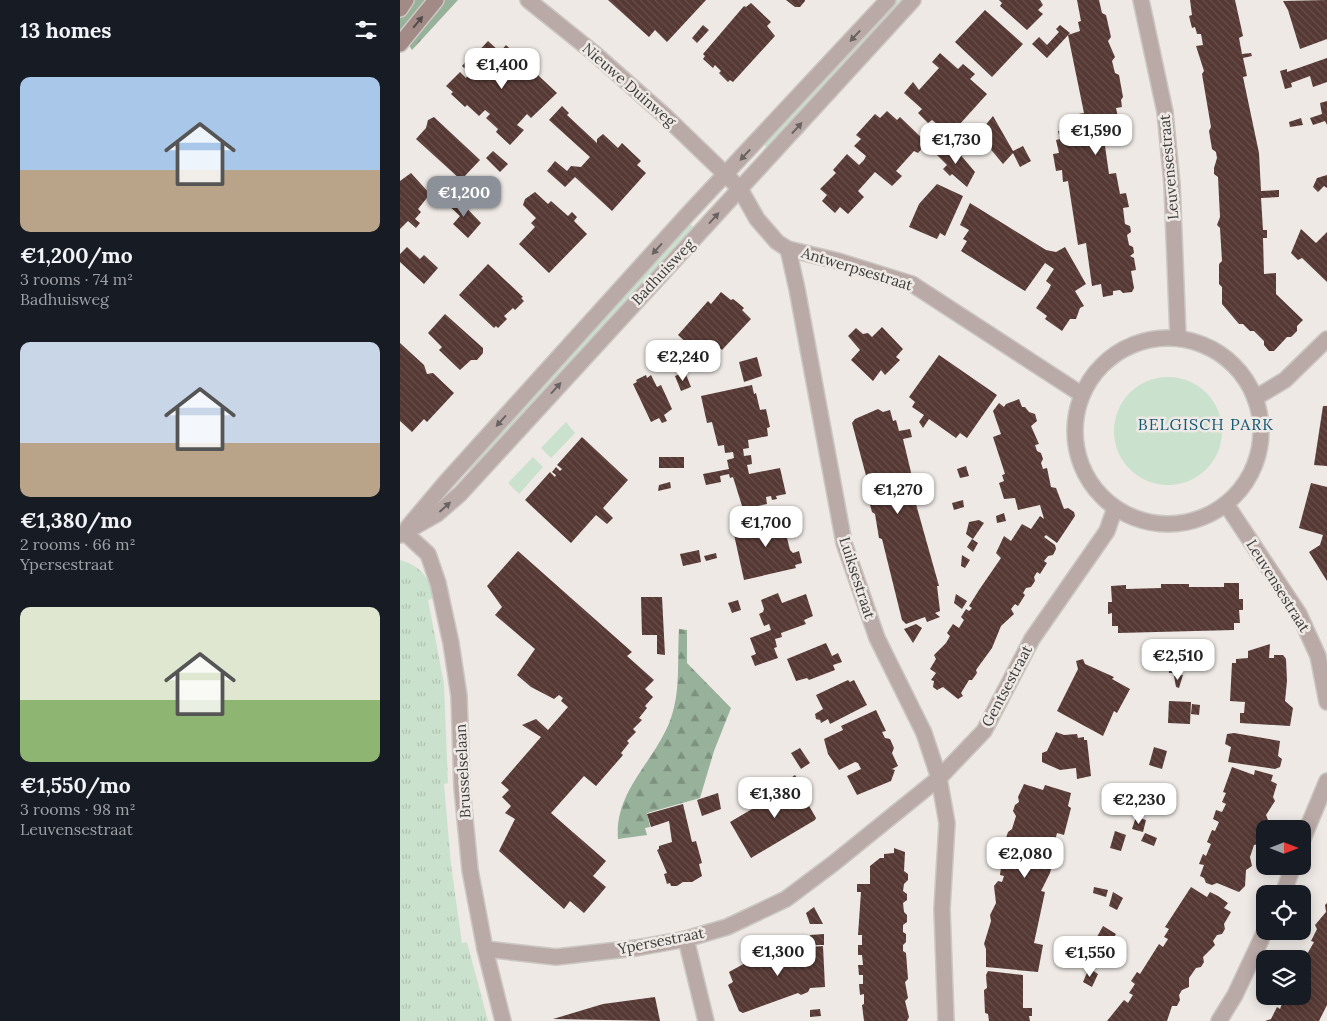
<!DOCTYPE html>
<html lang="en">
<head>
<meta charset="utf-8">
<style>
  body { margin:0; font-family:Lora,serif; background:#242831; color:#f1f3f6; height:100vh; display:flex; flex-direction:column; font-size:19px; white-space:nowrap }
  * { box-sizing:border-box; margin:0 }
  p { font-size:16px; color:#9ea1a6 }
  .icon { flex:none; width:28px; height:28px; fill:none; stroke:currentColor; stroke-width:2; stroke-linecap:round; stroke-linejoin:round }
  .map { position:relative; flex:1; overflow:hidden }
  .details { display:flex; flex-direction:column; background:#171b24; width:400px }
  .details>* { flex:none }
  .needle { width:32px; rotate:90deg }
  .fabs { position:absolute; left:856px; top:820px; display:grid; gap:10px }
  .fabs a { display:grid; place-items:center; width:55px; height:55px; border-radius:10px; background:#171b24; box-shadow:0 2px 12px #0003; font-size:25px }
  .price { position:absolute; translate:-50% -42px; padding:0 11px; border-radius:10px; background:#fff; color:#222; font-size:16px; line-height:32px; filter:drop-shadow(0 1px 2px #0008) }
  .price::after { content:''; position:absolute; left:50%; top:30px; width:15px; height:11px; margin-left:-8px; background:inherit; clip-path:polygon(0 0,100% 0,50% 100%) }
  .price.on { background:#8c9099; color:#fff }
  ul { padding:0; list-style:none }
  li { display:grid; align-content:center; gap:10px; height:265px; padding:0 20px }
  li span { display:grid; place-items:center; height:155px; border-radius:10px; color:#555 }
  li>.icon { margin-inline-start:auto }
  span .icon { width:90px; height:90px; fill:#fffc; stroke-width:1 }
  li b { font-size:21px }
  h2 { display:flex; justify-content:space-between; align-items:center; height:60px; padding:0 20px; font-size:21px }
  main { display:flex; flex:1; min-height:0 }
  .map>svg:first-child { display:block }
</style>
</head>
<body>
<main>
<section class="details">
<h2>13 homes<svg class="icon" aria-label="filters" viewBox="0 0 24 24"><path d="M4 7h16M4 17h16"/><circle cx="9" cy="7" r="2"/><circle cx="15" cy="17" r="2"/></svg></h2>
<ul>
<li><span style="background:linear-gradient(#a9c7e8 60%,#b9a48a 0)"><svg class="icon" aria-label="home" viewBox="0 0 24 24"><path d="M3 11l9-7 9 7M6 9v11h12V9"/></svg></span><div><b>€1,200/mo</b><p>3 rooms · 74 m²</p><p>Badhuisweg</p></div></li>
<li><span style="background:linear-gradient(#c9d6e8 65%,#b9a48a 0)"><svg class="icon" aria-label="home" viewBox="0 0 24 24"><path d="M3 11l9-7 9 7M6 9v11h12V9"/></svg></span><div><b>€1,380/mo</b><p>2 rooms · 66 m²</p><p>Ypersestraat</p></div></li>
<li><span style="background:linear-gradient(#dfe7d0 60%,#8fb573 0)"><svg class="icon" aria-label="home" viewBox="0 0 24 24"><path d="M3 11l9-7 9 7M6 9v11h12V9"/></svg></span><div><b>€1,550/mo</b><p>3 rooms · 98 m²</p><p>Leuvensestraat</p></div></li>
</ul>
</section>
<div class="map">
<svg width="927" height="1021" viewBox="0 0 927 1021">
  <defs>
    <pattern id="forest-firs" width="22" height="20" patternUnits="userSpaceOnUse" patternTransform="scale(1.25)"><rect width="22" height="20" fill="#97b19a"/><path d="M5 1l3.5 6h-7zM16 11l3.5 6h-7z" fill="#7d917f"/></pattern>
    <pattern id="park-tufts" width="24" height="20" patternUnits="userSpaceOnUse" patternTransform="scale(1.25)"><rect width="24" height="20" fill="#cae1cd"/><path d="M3 7l-1-3M5 7V3M7 7l1-3M15 17l-1-3M17 17v-4M19 17l1-3" fill="none" stroke="#afc2b1"/></pattern>
    <pattern id="building-back-hatch" width="6" height="6" patternUnits="userSpaceOnUse" patternTransform="scale(1.25)"><rect width="6" height="6" fill="#563934"/><path d="M-1 5l2 2M0 0l6 6M5-1l2 2" fill="none" stroke="#674e4a"/></pattern>
  </defs>
  <rect width="100%" height="100%" fill="#eee9e5"/>
  <g fill="#cae1cd">
    <polygon points="497,0 505,0 370,151 362,142 401,103"/>
    <polygon points="288,222 297,230 72,472 67,468"/>
    <circle cx="768" cy="431" r="54"/>
    <polygon points="166,422 175,433 151,458 141,448"/>
    <polygon points="133,457 143,467 119,494 108,483"/>
  </g>
  <g fill="url(#forest-firs)">
    <polygon points="13,0 30,0 0,35 0,17"/>
    <polygon points="43,0 58,0 12,50 7,42"/>
    <path d="M279,629l8,1v33l44,45 -17,43 -14,47 -53,15 3,14 -5,1 2,7 -29,4c-4,-49 38,-78 53,-121 10,-28 6,-60 8,-89z"/>
  </g>
  <path fill="url(#park-tufts)" d="M0,560c21,6 30,18 34,38l-6,2 16,84 4,99 -4,1 7,81 11,78 5,-1 21,79h-88z"/>
  <g fill="url(#building-back-hatch)">
    <polygon points="208,0 306,0 267,42 255,30 249,37"/>
    <polygon points="386,0 405,0 405,1 400,7 395,7"/>
    <polygon points="599,0 640,0 643,5 638,10 643,14 627,30 600,6 602,3"/>
    <polygon points="677,0 699,0 702,13 706,15 711,37 708,41 715,57 712,61 715,73 719,75 723,97 721,100 722,107 716,108 719,122 713,123 714,131 708,133 710,145 705,146 709,174 716,173 720,194 726,193 729,207 723,208 725,224 730,226 731,232 727,235 729,245 733,247 734,253 730,256 734,258 736,270 731,271 734,288 732,292 723,293 720,290 713,291 713,295 703,297 701,284 692,286 686,243 678,245 668,181 663,182 662,170 656,171 653,154 659,153 656,140 660,139 658,131 665,130 662,117 684,113 668,35 680,31 678,22 681,21"/>
    <polygon points="790,0 835,0 843,36 839,38 842,54 851,53 852,56 843,58 847,76 843,77 859,153 861,191 879,190 879,197 861,198 863,230 867,230 867,238 863,238 864,274 876,273 876,294 903,320 897,326 897,331 891,337 887,337 874,351 869,351 864,345 864,341 854,331 850,331 843,324 839,324 822,304 822,287 819,284 819,264 822,261 820,228 817,225 820,217 818,177 814,174 814,168 817,158 816,152 812,149 809,131 811,127 802,74 804,71 796,46 803,45 801,34 797,34 795,27 792,28 789,16 792,15"/>
    <polygon points="927,0 927,39 900,49 888,10 883,1"/>
    <polygon points="351,3 371,22 367,26 375,36 333,82 330,80 328,82 319,73 321,71 315,65 313,68 303,59 305,56 303,54 344,6 346,7"/>
    <polygon points="585,10 623,44 592,77 555,42"/>
    <polygon points="303,25 309,30 297,43 292,38"/>
    <polygon points="660,25 670,33 647,58 632,44 639,37 647,45 659,32 656,29"/>
    <polygon points="88,41 100,52 106,45 157,93 131,118 127,114 117,125 124,130 110,145 96,132 98,129 86,118 90,114 85,110 79,116 67,105 65,107 51,94 53,92 46,86 60,72 66,78 70,73 62,66 69,58 76,64 80,60 75,55"/>
    <polygon points="540,53 558,69 563,64 575,74 570,79 587,94 559,125 562,128 559,131 556,128 550,135 532,120 528,123 518,113 522,109 504,93 513,82 519,90 539,68 532,62"/>
    <polygon points="927,58 927,82 913,87 910,76 891,83 892,87 885,89 880,71 887,69 887,72"/>
    <polygon points="927,101 927,125 925,121 913,125 910,118 922,114 920,103"/>
    <polygon points="162,106 169,113 167,115 197,143 197,139 203,134 218,148 222,143 241,161 237,165 246,173 212,211 175,177 165,187 147,171 155,161 167,171 171,166 181,167 190,157 149,120"/>
    <polygon points="487,111 497,120 500,117 527,143 518,153 514,151 496,171 502,176 492,186 475,172 458,191 464,197 448,214 440,207 435,213 422,201 427,195 420,189 436,173 433,170 447,154 459,165 464,160 466,156 454,146 461,139 456,135 475,114 480,118"/>
    <polygon points="593,116 613,151 623,146 631,161 620,167 613,153 603,164 578,134"/>
    <polygon points="34,117 80,160 61,180 16,139 26,128 28,120"/>
    <polygon points="901,118 903,125 890,127 889,122"/>
    <polygon points="542,144 555,157 559,153 575,172 567,187 552,174 550,176 543,169 547,165 534,152"/>
    <polygon points="93,151 108,164 100,172 86,158"/>
    <polygon points="11,173 30,194 18,209 21,212 15,219 20,223 16,228 8,221 0,229 0,181"/>
    <polygon points="927,175 927,188 924,186 918,192 913,187 917,178"/>
    <polygon points="537,184 563,196 545,236 540,233 537,239 509,227 519,204"/>
    <polygon points="135,192 148,204 151,201 168,216 172,212 177,217 174,221 187,234 149,273 119,244 135,227 131,223 136,218 123,205 125,199"/>
    <polygon points="54,195 81,223 68,238 53,224 60,216 47,204"/>
    <polygon points="570,203 646,250 656,252 665,247 686,284 675,291 684,306 680,308 676,319 670,319 662,331 645,319 647,316 636,308 648,291 651,285 646,281 654,269 645,263 625,291 561,251 567,241 563,239 569,230 560,225"/>
    <polygon points="901,229 916,243 927,232 927,282 902,258 898,260 891,253"/>
    <polygon points="7,247 20,259 24,255 38,268 24,284 0,262 0,254"/>
    <polygon points="88,264 123,297 121,298 124,301 115,310 113,308 104,316 107,319 98,328 96,326 94,328 59,295"/>
    <polygon points="321,292 331,300 333,299 337,302 344,308 342,310 351,319 322,350 320,348 309,359 301,352 299,354 278,335 308,301 311,304"/>
    <polygon points="45,314 83,348 83,353 77,360 71,360 60,370 39,350 42,347 28,333"/>
    <polygon points="482,327 503,349 496,357 500,360 485,375 481,370 473,381 451,360 460,350 448,336 456,328 463,334 468,333 472,337"/>
    <polygon points="0,343 24,365 27,374 33,373 54,393 27,422 24,419 12,432 0,421"/>
    <polygon points="539,355 597,395 567,438 560,433 556,438 529,419 523,428 519,422 524,415 512,407 515,402 509,397"/>
    <polygon points="357,357 362,376 344,382 339,362"/>
    <polygon points="285,372 291,387 281,391 275,376"/>
    <polygon points="246,375 247,378 251,375 257,387 261,385 272,409 264,415 267,421 262,423 259,418 251,422 233,384 237,382 236,380"/>
    <polygon points="352,385 354,394 356,393 360,410 366,409 370,427 367,428 368,436 348,440 349,448 343,449 344,456 351,455 352,464 347,465 349,474 380,468 386,494 376,496 377,499 372,500 371,496 366,497 367,504 343,509 333,477 330,478 329,474 320,476 321,482 306,485 303,474 329,469 327,460 334,458 333,452 325,453 324,445 318,446 312,422 307,423 301,396"/>
    <polygon points="619,399 622,407 625,407 629,412 635,414 637,421 631,426 639,444 635,445 637,451 641,453 643,459 641,463 643,469 647,468 651,487 656,488 664,509 668,508 674,512 675,516 657,543 646,535 644,537 655,545 656,549 653,555 648,556 644,561 647,563 640,574 637,572 634,577 635,581 631,587 626,588 623,593 625,595 618,606 615,604 611,609 614,614 601,626 592,648 576,670 577,673 572,680 569,680 561,693 563,696 558,699 543,687 537,690 533,687 534,681 531,680 536,673 530,669 536,659 534,655 546,643 550,636 547,633 553,624 559,628 564,620 561,617 566,609 569,611 572,608 569,606 579,590 601,558 596,553 604,536 611,541 622,524 631,529 640,516 644,519 640,505 618,510 615,498 604,499 599,483 604,481 602,475 605,474 593,437 601,434 593,411 599,403 604,407 606,404"/>
    <polygon points="923,406 927,406 927,466 914,465"/>
    <polygon points="478,409 483,412 490,410 493,421 496,420 499,431 510,429 512,437 503,439 515,489 512,490 539,586 537,586 540,611 535,613 540,617 527,622 525,617 506,624 502,620 482,539 479,538 475,514 472,512 470,505 473,502 452,423 455,419"/>
    <polygon points="182,437 228,480 203,508 213,518 207,524 196,515 171,543 125,500 150,472 155,477 156,475 152,472 156,467 160,471 162,469 157,465"/>
    <rect x="259" y="457" width="25" height="11"/>
    <polygon points="566,466 569,476 560,478 557,469"/>
    <polygon points="270,482 271,488 258,491 259,485"/>
    <polygon points="911,483 927,487 927,581 909,552 920,545 923,535 899,528"/>
    <polygon points="563,500 564,507 554,510 552,503"/>
    <polygon points="604,513 606,521 597,523 596,516"/>
    <polygon points="384,516 385,519 391,517 394,530 388,531 386,534 390,550 393,553 399,551 402,563 395,565 396,568 344,580 333,530"/>
    <polygon points="579,520 584,523 573,539 566,534 569,522"/>
    <polygon points="572,539 578,543 573,552 567,547"/>
    <polygon points="299,550 301,562 283,566 280,554"/>
    <polygon points="118,551 232,652 227,656 254,680 245,689 253,697 245,706 247,708 239,718 242,720 233,729 236,732 227,741 229,743 221,753 223,755 196,786 184,776 151,813 206,861 193,876 206,887 184,913 170,901 164,909 99,851 115,819 105,813 111,806 102,797 109,790 101,783 141,737 122,725 136,719 148,730 168,707 161,701 163,698 159,695 154,699 131,687 117,675 135,649 95,615 102,607 87,586"/>
    <polygon points="316,553 317,558 306,561 304,556"/>
    <polygon points="562,555 570,560 565,568 561,566"/>
    <polygon points="824,583 839,583 839,599 843,599 843,610 839,610 840,623 834,623 834,630 718,633 718,626 712,626 712,613 708,614 708,602 712,602 711,586 726,585 726,589 761,588 761,584 789,584 789,587 824,587"/>
    <polygon points="378,593 382,603 406,594 413,616 404,620 406,624 381,633 382,637 375,639 377,647 374,648 378,658 355,666 351,656 356,654 350,638 371,630 369,624 364,626 359,614 363,612 364,609 361,600"/>
    <polygon points="556,594 567,601 562,609 554,603"/>
    <polygon points="241,597 262,597 265,655 257,654 257,635 242,635"/>
    <polygon points="338,600 341,610 332,613 328,603"/>
    <polygon points="516,624 522,628 513,643 504,629"/>
    <polygon points="426,643 432,656 438,653 442,662 433,665 435,670 409,680 407,678 396,681 387,659"/>
    <polygon points="870,644 869,658 874,658 874,655 883,655 886,659 887,681 885,701 893,708 890,726 840,723 840,713 844,713 845,702 830,701 832,663 836,663 836,659 848,658 848,651"/>
    <polygon points="782,658 782,673 769,673 768,659"/>
    <polygon points="683,659 685,664 714,677 712,679 730,689 717,713 714,711 703,736 657,711 678,669 676,661"/>
    <polygon points="783,675 779,688 776,687 774,676"/>
    <polygon points="448,680 450,682 454,680 467,705 430,724 428,719 421,723 420,720 416,719 415,714 423,709 416,695"/>
    <polygon points="769,701 791,702 790,724 768,723"/>
    <polygon points="792,704 800,705 799,715 791,714"/>
    <polygon points="476,710 486,731 482,732 485,738 490,739 494,748 492,753 498,766 492,769 495,770 491,781 457,795 447,776 461,769 458,763 455,762 439,770 428,754 424,739 443,730 441,726"/>
    <polygon points="656,732 664,735 677,734 678,738 684,737 684,740 687,740 691,776 677,779 676,768 660,770 642,762 642,753 647,751"/>
    <polygon points="834,733 880,741 878,756 882,759 880,767 875,769 828,762 831,747 825,744 827,734"/>
    <polygon points="754,747 767,751 762,769 749,765"/>
    <polygon points="400,748 410,763 401,769 391,753"/>
    <polygon points="832,767 854,775 855,770 873,775 871,781 877,784 873,797 875,801 866,815 868,820 859,833 861,838 859,844 854,845 850,857 852,866 846,870 845,886 839,892 817,883 812,885 806,883 804,878 800,876 804,865 799,864 803,854 806,856 811,844 807,842 812,830 815,831 819,822 813,819 816,810 822,812 826,804 822,802 826,793 823,792"/>
    <polygon points="395,775 411,802 408,804 416,818 415,820 351,858 330,822 383,791 387,786 385,782"/>
    <polygon points="624,784 643,790 645,785 671,793 668,806 671,808 664,835 657,833 650,860 653,861 650,873 641,891 645,892 634,943 643,945 638,972 586,967 586,949 584,944 591,921 590,915 596,903 594,886 598,881 602,882 604,876 600,875 603,851 607,849 611,850 613,843 609,842 606,838 608,832 612,829 616,816 613,811 615,805 619,802 618,797"/>
    <polygon points="318,793 321,809 302,816 297,800"/>
    <polygon points="283,804 292,842 296,841 302,863 299,864 302,876 292,882 283,882 277,886 271,886 270,883 267,884 264,874 267,873 257,850 259,849 259,846 272,842 269,821 251,827 247,814"/>
    <polygon points="736,817 746,820 743,832 732,829"/>
    <polygon points="715,831 726,835 721,851 710,848"/>
    <polygon points="745,833 757,838 754,846 741,841"/>
    <polygon points="494,848 505,852 504,871 508,874 508,880 504,884 503,891 507,894 507,900 503,903 504,912 507,915 507,922 503,925 503,932 506,934 506,942 503,945 503,951 506,953 508,979 505,982 508,998 505,1001 509,1017 507,1021 464,1021 462,1005 464,1004 464,994 460,995 459,984 463,984 463,975 459,975 458,965 463,965 462,955 458,955 458,945 462,945 462,935 458,935 461,892 457,892 457,884 470,884 470,866 480,858 484,858 484,854 494,853"/>
    <polygon points="694,887 708,890 706,897 693,893"/>
    <polygon points="791,887 807,897 810,892 818,896 828,903 824,908 831,912 824,924 825,929 822,934 817,935 813,941 815,945 803,957 804,962 801,967 796,968 789,978 789,987 782,990 779,995 780,1000 777,1006 772,1006 767,1021 707,1021 724,1000 728,1003 733,995 729,993 735,984 731,981 737,972 740,974 759,944 763,947 768,939 764,937 769,929 765,927"/>
    <polygon points="713,892 723,898 717,910 709,906"/>
    <polygon points="927,903 927,1005 919,1021 865,1021 871,1019 877,1007 880,1009 885,996 902,996 902,963 914,942 911,941 917,929 915,925 926,912 925,905"/>
    <polygon points="414,907 423,924 410,924 406,913"/>
    <polygon points="703,926 716,934 710,944 697,937"/>
    <polygon points="424,934 424,945 411,945 410,935"/>
    <polygon points="408,941 411,947 423,946 425,987 410,988 408,992 401,995 398,993 343,1013 339,1011 328,985 333,982 329,972 347,962 352,964 370,957 373,953 379,950 384,952 394,948 397,958 404,956 399,946"/>
    <polygon points="689,968 698,974 692,987 683,982"/>
    <polygon points="588,971 623,975 623,1008 632,1008 632,1016 629,1016 630,1021 589,1021 588,1014 585,1013 584,990 587,988 586,975"/>
    <polygon points="255,997 260,1021 153,1019 203,1004"/>
    <polygon points="420,1009 421,1016 410,1017 410,1010"/>
  </g>
  <g fill="none" stroke-linecap="round" stroke-linejoin="round">
    <g stroke="#cbc7c3" stroke-width="18">
      <g id="street">
        <polyline points="128,0 194,53 264,115 318,167 340,189 357,219 377,242 388,249 438,261 512,284 681,394"/>
        <polyline points="741,0 765,112 772,184 778,337"/>
        <circle cx="768" cy="431" r="93"/>
        <polyline points="855,398 885,380 927,339"/>
        <polyline points="826,504 899,614 918,656 927,702"/>
        <polyline points="8,527 45,483 288,214 488,0"/>
        <polyline points="4,532 28,554 38,583 51,643 59,696 62,788 70,870 85,949 103,1021"/>
        <polyline points="0,535 37,514 60,494 513,0"/>
        <polyline points="902,841 927,781"/>
        <polyline points="883,894 893,866"/>
        <polyline points="286,939 306,1021"/>
        <polyline points="85,949 156,957 236,948 286,939 327,927 386,899 434,863 539,778 524,733 477,638 444,543 397,289 388,249"/>
        <polyline points="546,1021 542,909 547,823 539,778 584,731 632,639 707,531 715,508"/>
        <polyline points="819,1021 835,995 865,931"/>
      </g>
    </g>
    <g stroke="#cbc7c3" stroke-width="18">
      <g id="secondary">
        <polyline points="0,9 6,0"/>
        <polyline points="0,44 36,0"/>
      </g>
    </g>
    <use href="#street" stroke="#baaaa7" stroke-width="15"/>
    <use href="#secondary" stroke="#a28b86" stroke-width="15"/>
  </g>
  <defs><path id="oneway-solid" d="M-6-.8H1V-3.2L6.5 0L1 3.2V.8H-6Z" transform="scale(1.25)"/></defs>
  <use fill="#524d4a" href="#oneway-solid" transform="translate(18 22) rotate(-50)"/>
  <g fill="#696361">
    <use href="#oneway-solid" transform="translate(455 36) rotate(133)"/>
    <use href="#oneway-solid" transform="translate(397 128) rotate(-47)"/>
    <use href="#oneway-solid" transform="translate(345 155) rotate(133)"/>
    <use href="#oneway-solid" transform="translate(314 218) rotate(-48)"/>
    <use href="#oneway-solid" transform="translate(257 249) rotate(132)"/>
    <use href="#oneway-solid" transform="translate(156 388) rotate(-48)"/>
    <use href="#oneway-solid" transform="translate(101 421) rotate(132)"/>
    <use href="#oneway-solid" transform="translate(45 507) rotate(-42)"/>
  </g>
  <g text-anchor="middle" stroke-width="5" stroke-linejoin="round" paint-order="stroke">
    <g font-size="15" fill="#3e3d3b" stroke="#eee9e5">
      <text transform="translate(229 85) rotate(41)" y="5">Nieuwe Duinweg</text>
      <text transform="translate(769 167) rotate(-95)" y="5">Leuvensestraat</text>
      <text transform="translate(457 269) rotate(17)" y="5">Antwerpsestraat</text>
      <text transform="translate(263 272) rotate(-47)" y="5">Badhuisweg</text>
      <text transform="translate(457 578) rotate(72)" y="5">Luiksestraat</text>
      <text transform="translate(878 586) rotate(58)" y="5">Leuvensestraat</text>
      <text transform="translate(607 686) rotate(-62)" y="5">Gentsestraat</text>
      <text transform="translate(63 771) rotate(-93)" y="5">Brusselselaan</text>
      <text transform="translate(261 941) rotate(-11)" y="5">Ypersestraat</text>
    </g>
    <g font-size="16" letter-spacing="1" fill="#145976" stroke="#eee9e5">
      <text x="806" y="430">BELGISCH PARK</text>
    </g>
  </g>
</svg>
<div class="fabs">
<a><svg class="needle" viewBox="-14 -14 28 28"><path d="M0-13l5 13h-10z" fill="#e53935"/><path d="M0 13l5-13h-10z" fill="#9ea1a6"/></svg></a>
<a><svg class="icon" aria-label="locate" viewBox="0 0 24 24"><circle cx="12" cy="12" r="6"/><path d="M12 2v4M12 18v4M2 12h4M18 12h4"/></svg></a>
<a><svg class="icon" aria-label="layers" viewBox="0 0 24 24"><path d="M12 4l9 5-9 5-9-5zM3 14l9 5 9-5"/></svg></a>
</div>
<b class="price" style="left:102px;top:90px">€1,400</b>
<b class="price" style="left:696px;top:156px">€1,590</b>
<b class="price" style="left:556px;top:165px">€1,730</b>
<b class="price on" style="left:64px;top:218px">€1,200</b>
<b class="price" style="left:283px;top:382px">€2,240</b>
<b class="price" style="left:498px;top:515px">€1,270</b>
<b class="price" style="left:366px;top:548px">€1,700</b>
<b class="price" style="left:778px;top:681px">€2,510</b>
<b class="price" style="left:375px;top:819px">€1,380</b>
<b class="price" style="left:739px;top:825px">€2,230</b>
<b class="price" style="left:625px;top:879px">€2,080</b>
<b class="price" style="left:378px;top:977px">€1,300</b>
<b class="price" style="left:690px;top:978px">€1,550</b>
</div>
</main>
</body>
</html>
